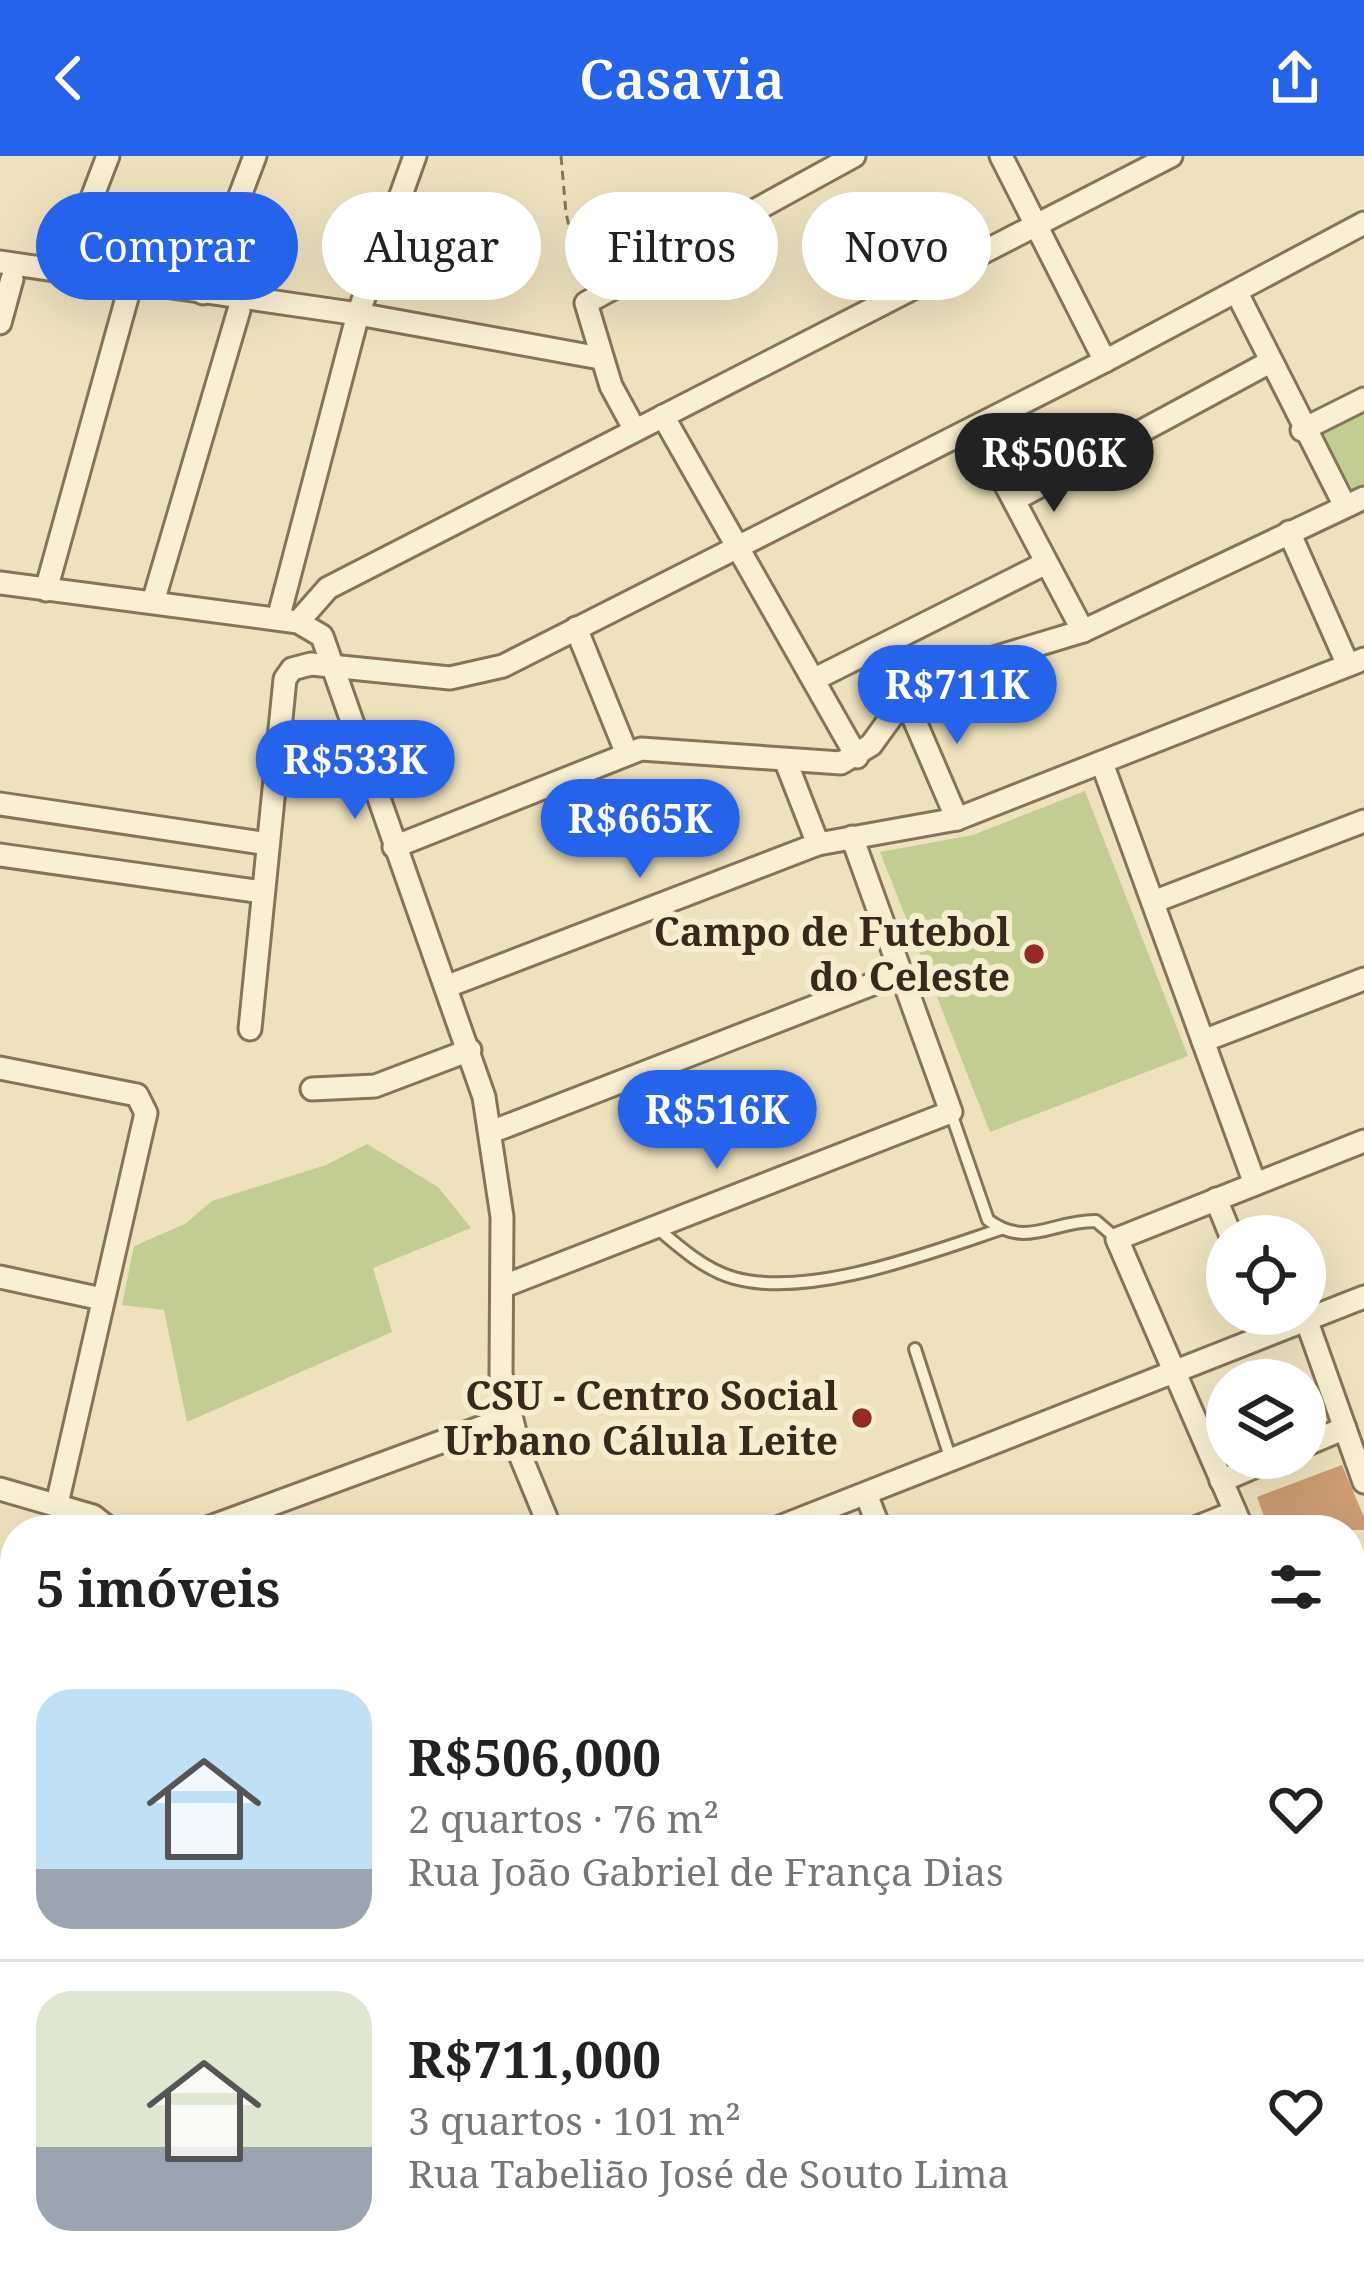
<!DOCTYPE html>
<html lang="pt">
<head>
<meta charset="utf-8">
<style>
  body { margin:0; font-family:"Noto Serif",serif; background:#f6f6f6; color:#222; height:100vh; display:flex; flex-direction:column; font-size:45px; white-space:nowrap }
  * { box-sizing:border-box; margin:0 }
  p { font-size:39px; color:#767676 }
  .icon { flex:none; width:66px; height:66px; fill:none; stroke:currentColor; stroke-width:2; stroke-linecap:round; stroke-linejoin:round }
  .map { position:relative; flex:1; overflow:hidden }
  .drawer { position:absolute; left:0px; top:1359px; width:1365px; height:771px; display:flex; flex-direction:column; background:#fff; border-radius:48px 48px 0 0; box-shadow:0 12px 48px #0002 }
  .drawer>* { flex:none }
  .banner { position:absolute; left:36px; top:36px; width:1293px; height:108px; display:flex; gap:24px }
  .fabs { position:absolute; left:1206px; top:1059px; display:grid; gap:24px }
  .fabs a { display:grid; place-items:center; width:120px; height:120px; border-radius:50%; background:#fff; box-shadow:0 12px 48px #0002; font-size:60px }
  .price { position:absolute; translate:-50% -102px; padding:0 27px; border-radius:42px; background:#2563eb; color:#fff; font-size:39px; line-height:78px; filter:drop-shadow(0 3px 6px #0008) }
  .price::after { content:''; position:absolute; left:50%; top:72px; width:36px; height:27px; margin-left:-18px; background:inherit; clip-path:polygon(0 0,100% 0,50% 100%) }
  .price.on { background:#222; color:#fff }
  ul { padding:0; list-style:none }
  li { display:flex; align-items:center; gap:36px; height:300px; padding:0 36px }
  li+li { border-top:3px solid #e0e0e0 }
  li span { display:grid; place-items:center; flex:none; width:336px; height:240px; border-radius:36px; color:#555 }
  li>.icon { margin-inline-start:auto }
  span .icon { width:144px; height:144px; fill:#fffc; stroke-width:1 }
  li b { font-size:51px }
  h2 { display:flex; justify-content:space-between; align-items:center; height:144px; padding:0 36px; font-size:51px }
  .tag { padding:0 42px; border-radius:54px; background:#fff; box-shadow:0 12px 48px #0002; font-size:42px; line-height:108px }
  .tag.on { background:#2563eb; color:#fff }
  header { display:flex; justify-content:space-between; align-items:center; height:156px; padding:0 36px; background:#2563eb; color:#fff; font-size:54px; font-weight:600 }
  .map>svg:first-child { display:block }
</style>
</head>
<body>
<header><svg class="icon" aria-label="back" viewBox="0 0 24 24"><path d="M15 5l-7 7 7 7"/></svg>Casavia<svg class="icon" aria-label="share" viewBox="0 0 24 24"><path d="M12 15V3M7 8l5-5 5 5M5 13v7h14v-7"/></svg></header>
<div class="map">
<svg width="1364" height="2129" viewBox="0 0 1364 2129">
  <rect width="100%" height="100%" fill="#eee2be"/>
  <g fill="#c3cc93">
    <polygon points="1364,252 1364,333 1351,338 1318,276"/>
    <polygon points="1085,635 1188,900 990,976 880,696 973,679"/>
    <polygon points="367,988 438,1031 471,1072 373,1112 392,1176 187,1266 164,1154 122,1149 134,1090 185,1068 212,1045 326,1009"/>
  </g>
  <polygon fill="#cd9d74" points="1342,1309 1364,1361 1364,1374 1269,1374 1257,1341"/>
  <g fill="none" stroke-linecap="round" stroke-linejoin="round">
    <g stroke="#877357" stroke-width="16">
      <g id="lane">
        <path d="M951,957l37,107c39,29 66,0 108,1l21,18"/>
        <path d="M656,1071c23,20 49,43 78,51 75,21 195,-25 267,-49"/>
        <polyline points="915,1193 951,1304"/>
      </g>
    </g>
    <g stroke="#877357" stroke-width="27">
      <g id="street">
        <polyline points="1001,0 1105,205"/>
        <polyline points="0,106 358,158 600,202"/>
        <polyline points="64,115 108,0"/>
        <polyline points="203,137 255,0"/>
        <polyline points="1237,137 1345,350"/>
        <polyline points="0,167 12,123"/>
        <polyline points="663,260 857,601"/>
        <polyline points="975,271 1083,475"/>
        <polyline points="635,274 611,230 586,147 854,0"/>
        <polyline points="1302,274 1364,243"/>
        <polyline points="1014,344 1270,206"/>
        <polyline points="1289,376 1348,509"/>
        <polyline points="0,427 298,466 322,480 484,941 502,1061 501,1218 521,1301 551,1374"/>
        <polyline points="46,434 128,138"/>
        <polyline points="153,446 239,154"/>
        <polyline points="278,463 358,158 415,0"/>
        <polyline points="298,466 328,432 1171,0"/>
        <polyline points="576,472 627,598"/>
        <polyline points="815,523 1046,407"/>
        <polyline points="905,542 957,663"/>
        <polyline points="786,606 818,688"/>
        <polyline points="1102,607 1255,1028"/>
        <polyline points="0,648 268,688"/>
        <polyline points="394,691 641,593 841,607 871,589 905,542 938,519 1083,475 1364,342"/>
        <polyline points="0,699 262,736"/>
        <polyline points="1153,746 1364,665"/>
        <polyline points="448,830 818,688 957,663 1364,503"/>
        <polyline points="250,873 285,523 292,513 311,508 450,522 503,510 1105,205 1364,67"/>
        <polyline points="1203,885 1364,823"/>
        <polyline points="0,912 137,939 146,957 57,1348"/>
        <polyline points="312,933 375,930 470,894"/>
        <polyline points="491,976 901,817"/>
        <polyline points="1216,1043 1231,1080"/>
        <polyline points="0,1121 102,1143"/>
        <polyline points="504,1130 951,956 852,681"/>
        <polyline points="1306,1163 1364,1326"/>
        <polyline points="1305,1289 1345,1272"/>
        <polyline points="1221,1325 1275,1302"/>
        <polyline points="0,1333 93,1360 111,1374"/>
        <polyline points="866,1338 880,1374"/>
        <polyline points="202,1374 509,1261"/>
        <polyline points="772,1374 1364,1141"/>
        <polyline points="1190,1374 1235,1356"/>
        <polyline points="1243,1374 1117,1083 1364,985"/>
        <polyline points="0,1550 15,1554"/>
        <polyline points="1350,1644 1364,1639"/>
        <polyline points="0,1760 15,1764"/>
        <polyline points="1350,1802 1364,1797"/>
        <polyline points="0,1839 15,1833"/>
        <polyline points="0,1945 15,1940"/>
        <polyline points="1350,1963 1364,1957"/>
        <polyline points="454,2115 460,2129"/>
        <polyline points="714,2115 719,2129"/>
        <polyline points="116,2129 152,2115"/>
        <polyline points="747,2129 785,2115"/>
        <polyline points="1344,2129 1364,2121"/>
      </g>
    </g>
    <g stroke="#68533a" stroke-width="39">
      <g id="secondary">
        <polyline points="1350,1460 1364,1454"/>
        <polyline points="0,1986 15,1980"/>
        <polyline points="1012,2115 1017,2129"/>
      </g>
    </g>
    <polyline stroke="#877357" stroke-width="3" stroke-dasharray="9 6" stroke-linecap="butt" points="561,0 566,57 582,128"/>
    <use href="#lane" stroke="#f9efd2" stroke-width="10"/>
    <use href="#street" stroke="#f9efd2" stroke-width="21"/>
    <use href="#secondary" stroke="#f9efd2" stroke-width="33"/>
  </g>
  <g fill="#962b26" stroke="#f6ecce" stroke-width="4.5">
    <circle cx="1034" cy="798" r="12"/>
    <circle cx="862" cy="1262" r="12"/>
  </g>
  <g text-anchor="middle" stroke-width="12" stroke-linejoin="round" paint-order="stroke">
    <g font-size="39" font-weight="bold" fill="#362a1c" stroke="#f6ecce" text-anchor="end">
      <text x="1010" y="790">Campo de Futebol<tspan x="1010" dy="45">do Celeste</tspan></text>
      <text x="838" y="1254">CSU - Centro Social<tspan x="838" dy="45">Urbano Cálula Leite</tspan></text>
    </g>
  </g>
</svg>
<div class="fabs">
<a><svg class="icon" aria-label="locate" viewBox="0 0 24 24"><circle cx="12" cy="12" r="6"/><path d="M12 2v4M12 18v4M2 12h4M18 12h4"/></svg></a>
<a><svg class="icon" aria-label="layers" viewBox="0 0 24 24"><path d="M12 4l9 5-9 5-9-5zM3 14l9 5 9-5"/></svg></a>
</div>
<b class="price on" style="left:1054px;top:359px">R$506K</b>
<b class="price" style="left:957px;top:591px">R$711K</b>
<b class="price" style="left:355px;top:666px">R$533K</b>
<b class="price" style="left:640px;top:725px">R$665K</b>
<b class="price" style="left:717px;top:1016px">R$516K</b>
<div class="banner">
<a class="tag on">Comprar</a>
<a class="tag">Alugar</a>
<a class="tag">Filtros</a>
<a class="tag">Novo</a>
</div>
<section class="drawer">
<h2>5 imóveis<svg class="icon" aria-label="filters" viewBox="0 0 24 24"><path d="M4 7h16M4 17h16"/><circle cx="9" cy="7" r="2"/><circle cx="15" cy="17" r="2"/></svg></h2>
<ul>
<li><span style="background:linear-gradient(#bfe0f5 75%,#9aa5b1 0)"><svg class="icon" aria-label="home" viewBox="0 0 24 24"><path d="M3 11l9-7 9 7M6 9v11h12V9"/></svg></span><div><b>R$506,000</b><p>2 quartos · 76 m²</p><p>Rua João Gabriel de França Dias</p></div><svg class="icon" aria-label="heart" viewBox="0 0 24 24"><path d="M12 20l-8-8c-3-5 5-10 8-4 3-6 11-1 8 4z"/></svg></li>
<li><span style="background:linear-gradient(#dfe7d0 65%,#9aa5b1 0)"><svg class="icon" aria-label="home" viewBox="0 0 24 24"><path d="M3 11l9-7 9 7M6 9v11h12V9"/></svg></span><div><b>R$711,000</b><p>3 quartos · 101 m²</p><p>Rua Tabelião José de Souto Lima</p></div><svg class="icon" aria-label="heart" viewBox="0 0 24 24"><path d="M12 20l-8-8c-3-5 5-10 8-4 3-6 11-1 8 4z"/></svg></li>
</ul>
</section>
</div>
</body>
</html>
